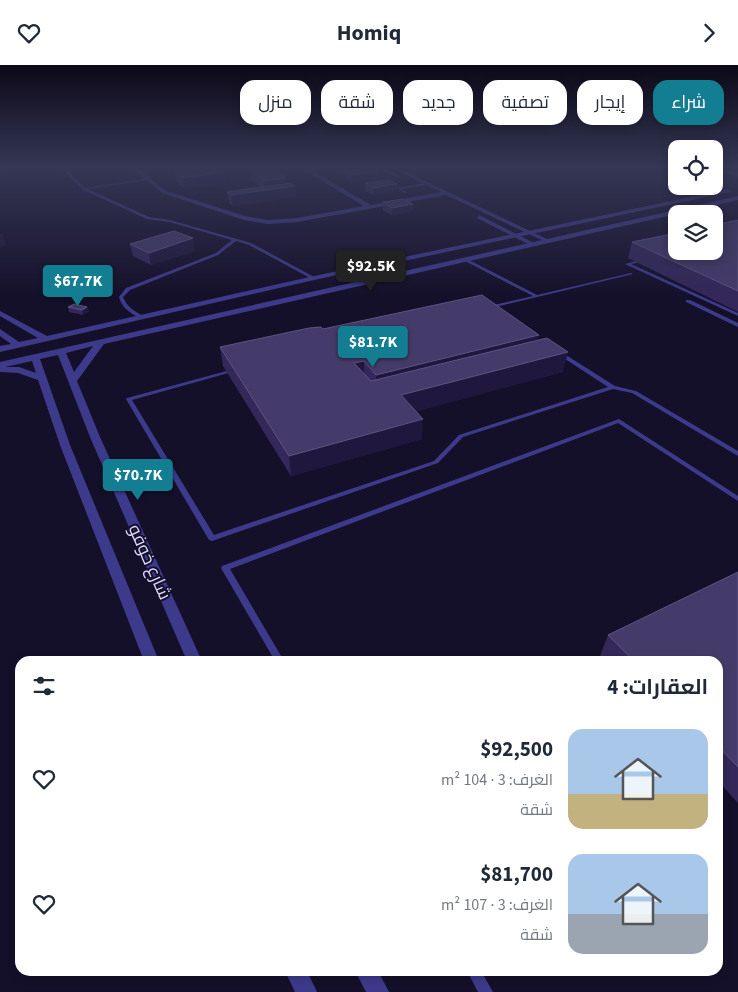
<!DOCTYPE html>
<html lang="ar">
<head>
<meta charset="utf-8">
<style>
  body { margin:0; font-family:"Source Sans 3",Cairo,sans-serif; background:#f6f6f7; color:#1f2937; direction:rtl; height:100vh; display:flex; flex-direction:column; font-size:19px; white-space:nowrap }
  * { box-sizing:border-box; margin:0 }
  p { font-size:16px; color:#747a83 }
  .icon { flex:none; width:28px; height:28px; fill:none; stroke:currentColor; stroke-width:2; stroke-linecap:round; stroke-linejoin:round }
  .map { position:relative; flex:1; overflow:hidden; direction:ltr }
  .side { position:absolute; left:15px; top:591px; width:708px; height:320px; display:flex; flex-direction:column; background:#fff; border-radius:15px; box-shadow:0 2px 8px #0003; direction:rtl }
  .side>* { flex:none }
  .hud { position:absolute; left:15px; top:15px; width:709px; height:45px; direction:rtl; display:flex; gap:10px }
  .controls { position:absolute; left:668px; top:75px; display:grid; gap:10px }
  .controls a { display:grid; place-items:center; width:55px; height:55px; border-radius:10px; background:#fff; box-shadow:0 2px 8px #0003; font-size:25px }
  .price { position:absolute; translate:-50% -42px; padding:0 11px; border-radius:5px; background:#137d91; color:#fff; font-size:16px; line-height:32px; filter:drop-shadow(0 1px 2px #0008) }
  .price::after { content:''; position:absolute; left:50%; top:30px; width:15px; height:11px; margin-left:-8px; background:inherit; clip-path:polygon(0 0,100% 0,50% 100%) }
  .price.active { background:#222; color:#fff }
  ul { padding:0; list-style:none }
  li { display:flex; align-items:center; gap:15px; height:125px; padding:0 15px }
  li span { display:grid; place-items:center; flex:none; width:140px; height:100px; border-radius:15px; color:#555 }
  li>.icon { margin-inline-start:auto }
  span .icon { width:60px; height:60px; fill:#fffc; stroke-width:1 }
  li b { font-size:21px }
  h2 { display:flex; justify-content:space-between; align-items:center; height:60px; padding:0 15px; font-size:21px }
  .tag { padding:0 18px; border-radius:15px; background:#fff; box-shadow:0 2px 8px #0003; font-size:18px; line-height:45px }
  .tag.active { background:#137d91; color:#fff }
  header { display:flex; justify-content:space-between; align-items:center; height:65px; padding:0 15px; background:#fff; font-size:22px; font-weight:700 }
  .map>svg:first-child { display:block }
</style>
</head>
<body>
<header><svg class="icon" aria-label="forward" viewBox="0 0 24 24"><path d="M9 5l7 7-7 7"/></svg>Homiq<svg class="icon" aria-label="heart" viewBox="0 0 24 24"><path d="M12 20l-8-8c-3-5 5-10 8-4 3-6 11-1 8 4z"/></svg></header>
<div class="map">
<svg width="738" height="927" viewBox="0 0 738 927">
  <rect width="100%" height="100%" fill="#15102a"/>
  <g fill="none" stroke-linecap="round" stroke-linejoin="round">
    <g fill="#3d3a8b" fill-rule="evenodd">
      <path d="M60,102h4l21,21 64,-10 -1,2 -60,9 61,28 21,3 81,23 65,35 -4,1 -63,-34 -13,-4 -18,14 -88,35 -7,7c4,11 13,14 21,20l-4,1c-10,-5 -18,-10 -21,-21l7,-9 90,-35 16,-13 -63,-18 -22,-3 -64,-29z"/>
      <polygon points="426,118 427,120 402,124 407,127 405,128 397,123"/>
      <polygon points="465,194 467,194 537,230 631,208 633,209 487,244 485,244 485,242 533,231 465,196"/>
      <polygon points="644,194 646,195 645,196 631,199 738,248 738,251 625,199"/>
      <polygon points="686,235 690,235 738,258 738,262 686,237"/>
      <polygon points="558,285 615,321 636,326 738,386 738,391 632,328 613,324 463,372 438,398 212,476 209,475 126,334 127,333 234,304 236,303 239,305 132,335 214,470 434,396 459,370 608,322 556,288 556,286"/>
      <polygon points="619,354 738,431 738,436 618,358 230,504 284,596 275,596 221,503 222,501"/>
      <polygon points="467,906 481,906 493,927 478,927"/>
    </g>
    <g fill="#3d3a8b" fill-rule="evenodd">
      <polygon points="131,102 137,102 166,126 245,151 268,155 297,153 364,141 299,102 306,102 371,140 441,127 389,102 396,102 551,176 546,177 446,130 297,157 268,159 244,155 162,128"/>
      <polygon points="376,102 383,102 402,112 397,113"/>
      <polygon points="714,102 738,108 738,112 714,105"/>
      <polygon points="479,150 534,178 535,179 530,180 477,153"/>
    </g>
    <g fill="#3d3a8b" fill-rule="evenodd">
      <polygon points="728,124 730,127 314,215 0,287 0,281 11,279 0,271 0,264 19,277 38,273 0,251 0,246 47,271 314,211"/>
      <path d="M738,131v4l-634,144 -27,37 23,56 102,224h-15l-97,-224 -32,-82 -18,4 30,86 89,216h-15l-84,-216 -22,-65 -20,-7 -18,-1v-10zM93,281l-19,26 -8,-19zM32,296l4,12 -17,-6h-14z"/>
      <polygon points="285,906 307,906 317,927 295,927"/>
      <polygon points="355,906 378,906 389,927 366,927"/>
    </g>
  </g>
  <g fill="#332859">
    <polygon points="323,102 373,102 379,106 379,113 352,117 345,112 345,110 341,110 334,106 334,104 328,105"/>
    <polygon points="250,104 286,118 296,132 233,141 229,138 227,127 260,122 251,114"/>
    <polygon points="175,106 224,107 226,118 184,123 177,117"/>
    <polygon points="365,118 396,126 373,130 365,126"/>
    <polygon points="383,137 413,139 412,147 392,150 383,145"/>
    <polygon points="738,155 738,247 628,193 632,177"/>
    <polygon points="130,179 195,186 151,200 133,191"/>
    <polygon points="68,242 87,242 89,246 83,250 69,247"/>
    <polygon points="323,264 538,275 563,307 416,346 422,374 291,411 223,301 220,282"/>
    <polygon points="738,507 738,738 718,716 718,596 605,596 600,591 608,570"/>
  </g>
  <g fill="#1f173e">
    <polygon points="328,102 334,102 334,104 328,105"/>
    <polygon points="339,102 366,102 345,105 345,110 341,110 341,103"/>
    <polygon points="379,106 379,113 352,117 352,110"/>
    <polygon points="224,107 226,118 184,123 182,113"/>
    <polygon points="4,108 6,115 0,116 0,109"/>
    <polygon points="286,113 286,122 295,121 296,132 233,141 231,130 265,125 264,116"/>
    <polygon points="397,119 396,126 373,130 373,123"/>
    <polygon points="413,139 412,147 392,150 392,143"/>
    <polygon points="2,168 6,180 0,182 0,169"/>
    <polygon points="193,173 195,186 151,200 149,188"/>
    <polygon points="87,242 89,246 83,250 82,245"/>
    <polygon points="539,270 535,289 376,329 376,310"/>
    <polygon points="568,287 563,307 400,351 401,330"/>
    <polygon points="364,296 364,315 354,298"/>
    <polygon points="423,354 422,374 291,411 289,391"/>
  </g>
  <g fill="#453b6a" stroke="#5d5482">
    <polygon points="209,102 218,102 224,107 182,113 175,106"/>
    <polygon points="267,102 271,102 286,113 264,116 250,104"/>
    <polygon points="366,102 373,102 379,106 352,110 345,105"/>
    <polygon points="389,115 397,119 373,123 365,118"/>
    <polygon points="290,118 295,121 231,130 227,127"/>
    <polygon points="403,134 413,139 392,143 383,137"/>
    <polygon points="738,155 738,226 632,177 676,168 676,186 714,186 714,160"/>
    <polygon points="174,166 193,173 149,188 130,179"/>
    <polygon points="482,230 539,270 376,310 364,296 354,298 371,316 547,273 568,287 401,330 423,354 289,391 220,282 309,263 321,262 323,264"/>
    <polygon points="74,239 87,242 82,245 68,242"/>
    <polygon points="738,507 738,702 718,681 718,596 634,596 608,570"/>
  </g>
  <linearGradient id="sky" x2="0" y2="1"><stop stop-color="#0c0917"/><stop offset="0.44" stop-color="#353755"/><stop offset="1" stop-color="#353755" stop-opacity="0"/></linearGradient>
  <rect width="738" height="232" fill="url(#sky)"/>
  <g text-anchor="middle" stroke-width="4" stroke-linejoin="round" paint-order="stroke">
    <g font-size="18" fill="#ded9ff" stroke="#15102a">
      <text transform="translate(150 497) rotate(66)" y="6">شارع خوفو</text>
    </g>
  </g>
</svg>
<div class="controls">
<a><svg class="icon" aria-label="locate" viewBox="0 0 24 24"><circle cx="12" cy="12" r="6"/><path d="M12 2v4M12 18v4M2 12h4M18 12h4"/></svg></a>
<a><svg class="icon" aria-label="layers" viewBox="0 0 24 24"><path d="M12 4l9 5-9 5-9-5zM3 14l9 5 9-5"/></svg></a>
</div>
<b class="price active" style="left:371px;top:227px">$92.5K</b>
<b class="price" style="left:78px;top:242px">$67.7K</b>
<b class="price" style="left:373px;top:303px">$81.7K</b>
<b class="price" style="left:138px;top:436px">$70.7K</b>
<div class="hud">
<a class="tag active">شراء</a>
<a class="tag">إيجار</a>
<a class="tag">تصفية</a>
<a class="tag">جديد</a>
<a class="tag">شقة</a>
<a class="tag">منزل</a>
</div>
<section class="side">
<h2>العقارات: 4<svg class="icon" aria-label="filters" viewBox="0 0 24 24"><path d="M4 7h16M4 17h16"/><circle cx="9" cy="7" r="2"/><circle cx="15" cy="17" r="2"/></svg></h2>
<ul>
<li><span style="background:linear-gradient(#a9c7e8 65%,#c2b280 0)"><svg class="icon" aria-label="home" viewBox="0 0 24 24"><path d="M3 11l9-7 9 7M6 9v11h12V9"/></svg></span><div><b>$92,500</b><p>الغرف: 3 · 104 m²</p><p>شقة</p></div><svg class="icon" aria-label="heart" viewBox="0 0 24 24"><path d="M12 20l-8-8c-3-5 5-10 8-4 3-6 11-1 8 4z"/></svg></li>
<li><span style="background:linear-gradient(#a9c7e8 60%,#9aa5b1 0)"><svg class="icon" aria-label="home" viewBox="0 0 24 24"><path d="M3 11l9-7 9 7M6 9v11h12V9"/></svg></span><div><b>$81,700</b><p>الغرف: 3 · 107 m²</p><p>شقة</p></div><svg class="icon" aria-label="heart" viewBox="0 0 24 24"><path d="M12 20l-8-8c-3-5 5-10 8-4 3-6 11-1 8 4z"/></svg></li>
</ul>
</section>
</div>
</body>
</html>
